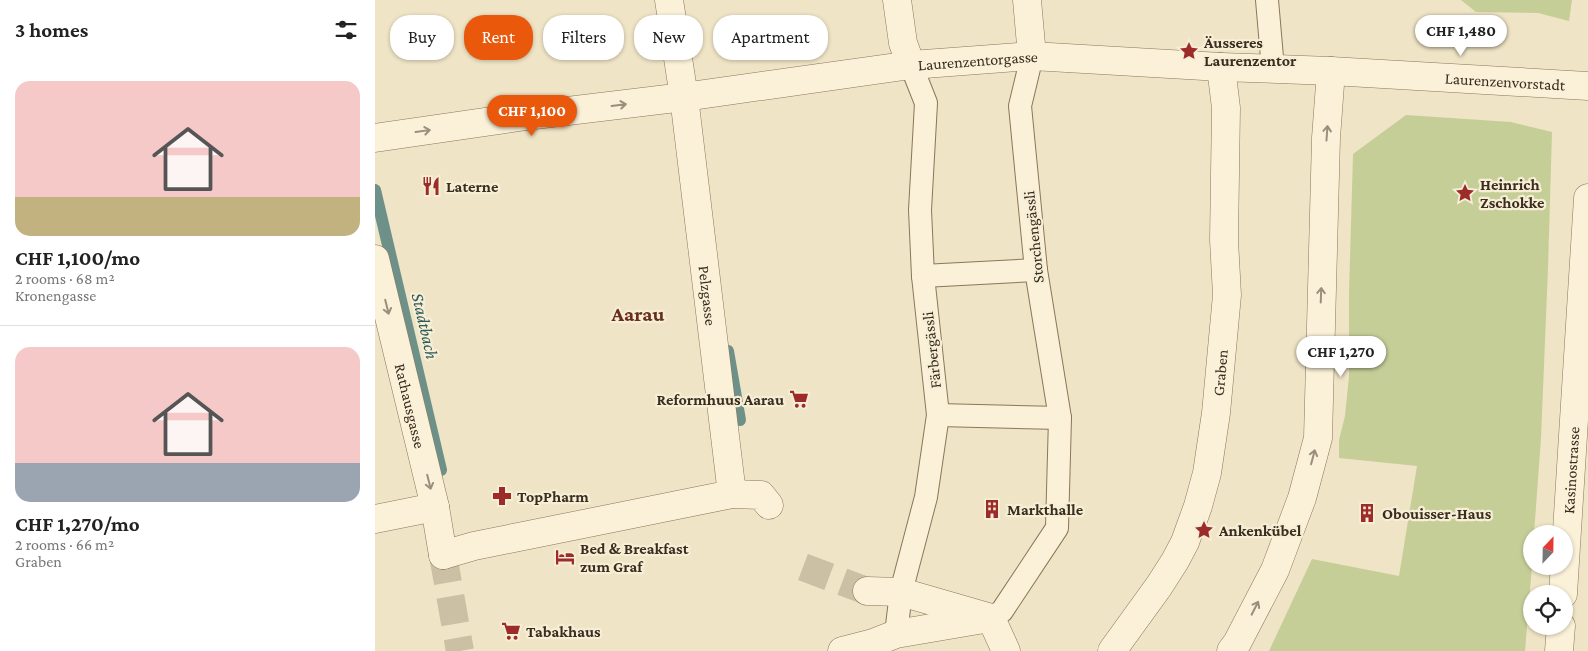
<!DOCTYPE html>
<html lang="en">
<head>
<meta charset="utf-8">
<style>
  body { margin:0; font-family:"Crimson Pro",serif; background:#f2f2f2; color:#222; height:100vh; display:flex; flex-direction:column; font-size:19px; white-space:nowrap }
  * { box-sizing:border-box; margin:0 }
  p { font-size:16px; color:#767676 }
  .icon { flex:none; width:28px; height:28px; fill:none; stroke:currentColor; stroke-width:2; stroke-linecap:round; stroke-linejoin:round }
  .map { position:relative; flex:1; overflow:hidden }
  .sheet { display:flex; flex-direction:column; background:#fff; width:375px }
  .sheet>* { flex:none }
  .hud { position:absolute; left:15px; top:15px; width:475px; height:45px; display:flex; gap:10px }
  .needle { width:32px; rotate:22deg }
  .fabs { position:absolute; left:1148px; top:525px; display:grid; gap:10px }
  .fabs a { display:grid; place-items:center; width:50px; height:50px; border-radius:50%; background:#fff; box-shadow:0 1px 4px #0004; font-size:25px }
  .price { position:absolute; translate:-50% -42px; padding:0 11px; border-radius:18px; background:#fff; color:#222; font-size:16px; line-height:32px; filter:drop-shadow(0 1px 2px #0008) }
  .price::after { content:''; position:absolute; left:50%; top:30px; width:15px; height:11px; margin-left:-8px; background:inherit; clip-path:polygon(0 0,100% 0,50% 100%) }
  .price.current { background:#ea580c; color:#fff }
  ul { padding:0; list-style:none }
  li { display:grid; align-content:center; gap:10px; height:265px; padding:0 15px }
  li+li { border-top:1px solid #e0e0e0 }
  li span { display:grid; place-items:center; height:155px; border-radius:15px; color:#555 }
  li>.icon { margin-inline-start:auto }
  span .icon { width:90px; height:90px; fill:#fffc; stroke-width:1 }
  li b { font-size:21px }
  h2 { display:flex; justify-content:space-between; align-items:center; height:60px; padding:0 15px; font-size:21px }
  .pill { padding:0 18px; border-radius:20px; background:#fff; box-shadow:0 1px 4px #0004; font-size:18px; line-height:45px }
  .pill.current { background:#ea580c; color:#fff }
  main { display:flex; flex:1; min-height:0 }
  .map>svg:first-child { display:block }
</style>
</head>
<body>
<main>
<section class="sheet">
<h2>3 homes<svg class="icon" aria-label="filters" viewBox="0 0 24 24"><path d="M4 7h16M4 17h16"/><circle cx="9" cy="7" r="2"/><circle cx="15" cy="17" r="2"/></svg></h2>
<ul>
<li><span style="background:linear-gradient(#f6c9c9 75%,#c2b280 0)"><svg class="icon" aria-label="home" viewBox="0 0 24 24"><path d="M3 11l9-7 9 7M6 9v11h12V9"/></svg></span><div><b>CHF 1,100/mo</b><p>2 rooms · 68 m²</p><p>Kronengasse</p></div></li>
<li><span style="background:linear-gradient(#f6c9c9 75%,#9aa5b1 0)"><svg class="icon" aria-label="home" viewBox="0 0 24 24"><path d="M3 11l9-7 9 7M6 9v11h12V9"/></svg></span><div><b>CHF 1,270/mo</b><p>2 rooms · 66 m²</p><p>Graben</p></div></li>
</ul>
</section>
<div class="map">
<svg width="1213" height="651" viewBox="0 0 1213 651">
  <rect width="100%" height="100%" fill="#efe4c5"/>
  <g fill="#c6ce98">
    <polygon points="1086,0 1197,0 1194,21 1163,13 1101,12"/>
    <polygon points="1031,115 1136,122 1177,132 1173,269 1166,438 1159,534 1156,534 1157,566 1150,651 894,651 937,559 1024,576 1042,466 964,458 964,440 970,416 974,376 974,293 978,154"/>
  </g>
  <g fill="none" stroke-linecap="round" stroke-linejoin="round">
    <g stroke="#6d9189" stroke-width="12">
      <polyline points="0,190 66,470"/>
      <polyline points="353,351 365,420"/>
    </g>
    <polyline stroke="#cbbfa4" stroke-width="28" stroke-dasharray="28 14" stroke-linecap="butt" points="428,567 492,591"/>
    <polyline stroke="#cbbfa4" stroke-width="28" stroke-dasharray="28 14" stroke-linecap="butt" points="68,555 85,651"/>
    <g stroke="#8b765a" stroke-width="24">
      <g id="service">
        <polyline points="892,0 898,69"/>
        <polyline points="548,276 661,270"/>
        <polyline points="563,415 685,418"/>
        <polyline points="616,618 627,611 682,528 685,418 661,270 645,106 657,56"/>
        <polyline points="521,634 526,592 551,497 563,415 548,276 545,210 551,103 536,65"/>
      </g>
    </g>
    <g stroke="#8b765a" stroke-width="29">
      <g id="pedestrian">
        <path id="s1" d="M309,97l48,397"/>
        <polyline points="68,555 99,546 357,494 386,495 394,505"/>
        <polyline points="492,591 526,592 616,618 631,651"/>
        <polyline points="467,651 498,643 521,634 609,619"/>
        <path id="s2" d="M737,651l47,-65 16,-25 10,-19 13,-36 9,-33 9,-60 11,-118 -3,-55 2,-132 -5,-41"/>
      </g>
    </g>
    <g stroke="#8b765a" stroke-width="29">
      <g id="minor">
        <polyline points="294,0 309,97"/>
        <polyline points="522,0 528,43 536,65"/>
        <polyline points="652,0 657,56"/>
        <path id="s3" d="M0,138l151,-22 158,-19 227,-32 121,-9 189,11 110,4 257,15"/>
        <path id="s4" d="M0,259l60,248 8,48"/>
        <polyline points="0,519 60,507"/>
        <path id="s5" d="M1188,594l25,-396"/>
        <polyline points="856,651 862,643 900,570 927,498 943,438 951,138 956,71"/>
        <polyline points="1184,651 1186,626"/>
      </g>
    </g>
    <use href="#service" stroke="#faf1d8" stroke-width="22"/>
    <use href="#pedestrian" stroke="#faf1d8" stroke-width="28"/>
    <use href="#minor" stroke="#faf1d8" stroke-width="28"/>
  </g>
  <defs><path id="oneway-shaft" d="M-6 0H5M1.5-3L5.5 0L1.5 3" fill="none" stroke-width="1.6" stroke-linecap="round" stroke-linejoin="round" transform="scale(1.25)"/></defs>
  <g stroke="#9a8f7c">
    <use href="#oneway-shaft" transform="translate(244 105) rotate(-7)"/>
    <use href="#oneway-shaft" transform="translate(48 131) rotate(-8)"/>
    <use href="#oneway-shaft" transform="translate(952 133) rotate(-86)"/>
    <use href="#oneway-shaft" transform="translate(946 295) rotate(-88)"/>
    <use href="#oneway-shaft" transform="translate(12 307) rotate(76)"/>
    <use href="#oneway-shaft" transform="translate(938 457) rotate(-75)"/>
    <use href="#oneway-shaft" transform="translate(54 482) rotate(76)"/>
    <use href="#oneway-shaft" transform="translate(880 608) rotate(-63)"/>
  </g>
  <defs>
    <g id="sight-bare" transform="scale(1.5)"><path d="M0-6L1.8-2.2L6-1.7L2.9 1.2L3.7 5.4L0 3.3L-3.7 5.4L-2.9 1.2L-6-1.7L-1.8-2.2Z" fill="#9b2c29" stroke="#f6eed5" stroke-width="2.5" paint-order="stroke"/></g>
    <g id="restaurant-bare" transform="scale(1.5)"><path d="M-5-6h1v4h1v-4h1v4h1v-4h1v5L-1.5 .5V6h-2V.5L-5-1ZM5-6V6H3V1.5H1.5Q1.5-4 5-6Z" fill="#9b2c29" stroke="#f6eed5" stroke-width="2.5" paint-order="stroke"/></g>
    <g id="supermarket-bare" transform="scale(1.5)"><path d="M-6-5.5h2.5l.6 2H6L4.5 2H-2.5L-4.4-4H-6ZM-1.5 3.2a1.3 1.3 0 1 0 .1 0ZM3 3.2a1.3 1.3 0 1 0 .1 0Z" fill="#9b2c29" stroke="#f6eed5" stroke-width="2.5" paint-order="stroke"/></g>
    <g id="pharmacy-bare" transform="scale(1.5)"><path d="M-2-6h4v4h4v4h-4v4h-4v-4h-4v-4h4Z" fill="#9b2c29" stroke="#f6eed5" stroke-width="2.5" paint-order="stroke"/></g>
    <g id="building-bare" transform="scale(1.5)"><path d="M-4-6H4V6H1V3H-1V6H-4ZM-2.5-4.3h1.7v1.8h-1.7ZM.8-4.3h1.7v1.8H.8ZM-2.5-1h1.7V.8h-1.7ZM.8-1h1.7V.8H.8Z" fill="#9b2c29" stroke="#f6eed5" stroke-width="2.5" paint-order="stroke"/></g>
    <g id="hotel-bare" transform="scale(1.5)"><path d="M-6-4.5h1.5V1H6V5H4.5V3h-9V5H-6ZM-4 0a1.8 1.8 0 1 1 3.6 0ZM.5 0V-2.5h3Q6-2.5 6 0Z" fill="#9b2c29" stroke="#f6eed5" stroke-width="2.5" paint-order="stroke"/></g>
  </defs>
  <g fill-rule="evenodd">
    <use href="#sight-bare" x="814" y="51"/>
    <use href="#restaurant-bare" x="56" y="186"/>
    <use href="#sight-bare" x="1090" y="193"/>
    <use href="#supermarket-bare" x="424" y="399"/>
    <use href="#pharmacy-bare" x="127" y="496"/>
    <use href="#building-bare" x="617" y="509"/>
    <use href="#building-bare" x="992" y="513"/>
    <use href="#sight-bare" x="829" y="530"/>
    <use href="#hotel-bare" x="190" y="557"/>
    <use href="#supermarket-bare" x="136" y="631"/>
  </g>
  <g text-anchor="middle" stroke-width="4.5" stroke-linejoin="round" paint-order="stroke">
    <g font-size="16" font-weight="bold" fill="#3a2d1f" stroke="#f6eed5" text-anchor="start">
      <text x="829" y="48">Äusseres<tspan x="829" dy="18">Laurenzentor</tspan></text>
      <text x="1105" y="190">Heinrich<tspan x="1105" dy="18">Zschokke</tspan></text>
      <text x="71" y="192">Laterne</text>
      <text x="409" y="405" text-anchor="end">Reformhuus Aarau</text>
      <text x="142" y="502">TopPharm</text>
      <text x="632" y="515">Markthalle</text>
      <text x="1007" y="519">Obouisser-Haus</text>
      <text x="844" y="536">Ankenkübel</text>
      <text x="205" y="554">Bed &amp; Breakfast<tspan x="205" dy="18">zum Graf</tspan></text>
      <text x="151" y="637">Tabakhaus</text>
    </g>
    <g font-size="16" fill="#3a2d1f" stroke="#f6eed5">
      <text dy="6" stroke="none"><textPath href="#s3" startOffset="608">Laurenzentorgasse</textPath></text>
      <text dy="6" stroke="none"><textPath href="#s3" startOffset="1136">Laurenzenvorstadt</textPath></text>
      <text transform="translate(658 237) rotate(-96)" y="6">Storchengässli</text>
      <text dy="6" stroke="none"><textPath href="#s1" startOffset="200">Pelzgasse</textPath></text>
      <text transform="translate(556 350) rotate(-96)" y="6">Färbergässli</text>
      <text dy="6" stroke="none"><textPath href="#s2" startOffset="305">Graben</textPath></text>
      <text dy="6" stroke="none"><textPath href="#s4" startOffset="151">Rathausgasse</textPath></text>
      <text dy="6" stroke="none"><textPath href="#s5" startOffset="124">Kasinostrasse</textPath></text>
    </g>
    <g font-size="18" font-style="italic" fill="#2e5a59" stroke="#f6eed5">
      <text transform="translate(50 326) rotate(77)" y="6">Stadtbach</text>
    </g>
    <g font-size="21" font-weight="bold" fill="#682f1d" stroke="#f6eed5">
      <text x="263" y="321">Aarau</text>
    </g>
  </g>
</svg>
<div class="fabs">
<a><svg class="needle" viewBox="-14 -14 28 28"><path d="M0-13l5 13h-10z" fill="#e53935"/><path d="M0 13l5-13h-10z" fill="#767676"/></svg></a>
<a><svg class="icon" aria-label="locate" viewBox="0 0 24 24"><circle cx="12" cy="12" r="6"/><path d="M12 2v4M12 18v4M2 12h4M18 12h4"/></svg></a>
</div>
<b class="price" style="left:1086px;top:57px">CHF 1,480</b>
<b class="price current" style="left:157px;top:137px">CHF 1,100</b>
<b class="price" style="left:966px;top:378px">CHF 1,270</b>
<div class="hud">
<a class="pill">Buy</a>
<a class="pill current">Rent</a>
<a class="pill">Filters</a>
<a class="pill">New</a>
<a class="pill">Apartment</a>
</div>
</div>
</main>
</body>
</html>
